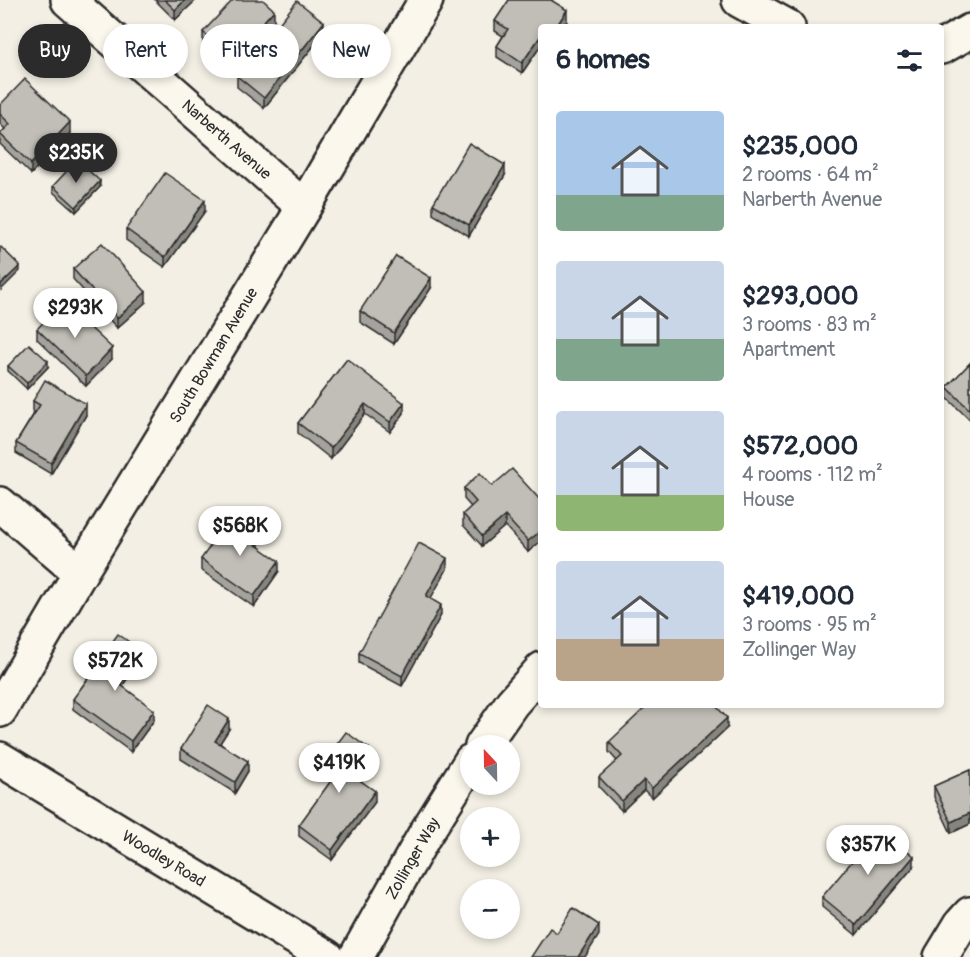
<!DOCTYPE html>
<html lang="en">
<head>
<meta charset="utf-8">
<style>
  body { margin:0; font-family:Pangolin,sans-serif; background:#f2f2f3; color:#1f2937; height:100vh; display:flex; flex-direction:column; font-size:22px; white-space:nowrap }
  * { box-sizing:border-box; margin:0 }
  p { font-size:20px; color:#747a83 }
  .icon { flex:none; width:33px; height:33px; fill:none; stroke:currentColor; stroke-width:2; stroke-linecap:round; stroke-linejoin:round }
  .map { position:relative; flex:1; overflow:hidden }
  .sheet { position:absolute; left:538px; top:24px; width:406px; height:684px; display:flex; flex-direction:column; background:#fff; border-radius:6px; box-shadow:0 3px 9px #0003 }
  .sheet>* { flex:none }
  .hud { position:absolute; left:18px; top:24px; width:430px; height:54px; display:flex; gap:12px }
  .needle { width:39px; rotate:338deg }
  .fabs { position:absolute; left:460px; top:735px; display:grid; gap:12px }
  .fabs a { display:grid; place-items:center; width:60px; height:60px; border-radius:50%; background:#fff; box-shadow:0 3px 9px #0003; font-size:30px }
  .price { position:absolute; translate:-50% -51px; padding:0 14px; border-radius:21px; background:#fff; color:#222; font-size:20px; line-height:39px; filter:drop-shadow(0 2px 3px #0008) }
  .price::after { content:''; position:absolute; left:50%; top:36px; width:18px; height:14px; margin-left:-9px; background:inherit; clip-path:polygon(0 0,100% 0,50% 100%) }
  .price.current { background:#2b2b2b; color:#fff }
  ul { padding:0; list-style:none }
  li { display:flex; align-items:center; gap:18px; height:150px; padding:0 18px }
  li span { display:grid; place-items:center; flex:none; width:168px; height:120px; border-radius:6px; color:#555 }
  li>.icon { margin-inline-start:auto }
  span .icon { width:72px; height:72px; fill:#fffc; stroke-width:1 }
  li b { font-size:26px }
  h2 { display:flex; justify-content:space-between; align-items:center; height:72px; padding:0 18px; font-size:26px }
  .tag { padding:0 21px; border-radius:27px; background:#fff; box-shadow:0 3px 9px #0003; font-size:21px; line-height:54px }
  .tag.current { background:#2b2b2b; color:#fff }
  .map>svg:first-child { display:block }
</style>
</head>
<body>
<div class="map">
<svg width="970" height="957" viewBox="0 0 970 957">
  <rect width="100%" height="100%" fill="#f3efe4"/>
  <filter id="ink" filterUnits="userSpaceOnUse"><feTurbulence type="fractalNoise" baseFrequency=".0167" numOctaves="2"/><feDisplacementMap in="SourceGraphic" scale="12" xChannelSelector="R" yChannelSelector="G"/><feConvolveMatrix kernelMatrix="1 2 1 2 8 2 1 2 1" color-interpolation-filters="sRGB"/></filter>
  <g filter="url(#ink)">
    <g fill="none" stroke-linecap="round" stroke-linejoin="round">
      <g stroke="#2b2b2b" stroke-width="38">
        <g id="minor">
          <polyline points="68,0 304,207"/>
          <polyline points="739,0 788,27"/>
          <polyline points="942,47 970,31"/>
          <polyline points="0,504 80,573"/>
          <polyline points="0,710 80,573 304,207 426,0"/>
          <polyline points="482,746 512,703 542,669"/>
          <polyline points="0,759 327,957"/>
          <polyline points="356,957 424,836 471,761"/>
          <polyline points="941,957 961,924 970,914"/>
        </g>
      </g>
      <use href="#minor" stroke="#fbf7ec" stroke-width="33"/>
    </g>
    <g fill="#a5a39d" stroke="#2b2b2b" stroke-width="1.5">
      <polygon points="155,0 196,0 175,20"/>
      <polygon points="509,0 552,0 567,21 542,27 542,44 522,73 497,57 497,46 503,36 495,31 495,21"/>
      <polygon points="274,21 231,68 203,43 203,32"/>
      <polygon points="324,33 264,108 237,87 237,76"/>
      <polygon points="0,105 70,133 31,174 0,144 0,134 5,129 0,124"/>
      <polygon points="505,175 469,236 433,214 433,204"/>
      <polygon points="53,186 100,187 76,212 53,192"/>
      <polygon points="205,211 165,267 126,240 126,229"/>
      <polygon points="73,269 146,302 117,328 73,279"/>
      <polygon points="431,288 394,344 360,322 360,311"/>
      <polygon points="37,329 112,359 86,386 37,339"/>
      <polygon points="347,359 404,413 390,432 365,414 331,459 298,433 298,423"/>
      <polygon points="970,363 970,420 947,398 947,387"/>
      <polygon points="8,366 48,367 27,389 8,371"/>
      <polygon points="33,401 86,415 51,474 16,453 16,443 35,412 33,412"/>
      <polygon points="492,486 542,502 542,540 528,552 505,526 482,546 463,525 463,514 471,507 464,499 464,488"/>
      <polygon points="259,547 279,571 254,607 201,570 201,559"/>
      <polygon points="447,569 430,599 441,615 402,686 359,663 359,653"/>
      <polygon points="102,656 140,661 122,686 154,720 131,752 73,709 73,699 102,659"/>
      <polygon points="727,728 652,798 644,790 622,811 599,787 599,777 617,761 609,752 609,742"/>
      <polygon points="229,729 220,743 248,771 235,793 181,759 181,749"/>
      <polygon points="369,759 356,778 375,802 332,860 299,836 299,825 331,781 322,775 322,764"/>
      <polygon points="970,770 970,824 951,833 934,797 934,786"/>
      <polygon points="914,866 856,935 822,907 822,897"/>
    </g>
    <g fill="#86857f" stroke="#2b2b2b" stroke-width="1.5">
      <polygon points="185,0 196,0 175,20 175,10"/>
      <polygon points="274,10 274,21 231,68 231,58"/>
      <polygon points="567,10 567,21 563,27 556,27"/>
      <polygon points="324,22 324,33 264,108 264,98"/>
      <polygon points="542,34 542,44 522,73 522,63"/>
      <polygon points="70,122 70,133 31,174 31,164"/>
      <polygon points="505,165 505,175 469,236 469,225"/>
      <polygon points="100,181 100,187 76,212 76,207"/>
      <polygon points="205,200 205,211 165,267 165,257"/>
      <polygon points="20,266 20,271 1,290 1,284"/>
      <polygon points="431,278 431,288 394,344 394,333"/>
      <polygon points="146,292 146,302 117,328 117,318"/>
      <polygon points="112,348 112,359 86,386 86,376"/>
      <polygon points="48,361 48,367 27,389 27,383"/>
      <polygon points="404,403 404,413 390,432 390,422"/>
      <polygon points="86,404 86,415 51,474 51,463"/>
      <polygon points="365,404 365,414 331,459 331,448"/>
      <polygon points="505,516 505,526 482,546 482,536"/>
      <polygon points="542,530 542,540 528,552 528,541"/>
      <polygon points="259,537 259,547 255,544"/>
      <polygon points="447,558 447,569 426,607 426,596"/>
      <polygon points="279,561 279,571 254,607 254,596"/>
      <polygon points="441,605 441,615 402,686 402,676"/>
      <polygon points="140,650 140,661 117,693 117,682"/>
      <polygon points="154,710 154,720 131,752 131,741"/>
      <polygon points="727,718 727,728 652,798 652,788"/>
      <polygon points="229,719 229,729 215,751 215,741"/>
      <polygon points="369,749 369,759 351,784 351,774"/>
      <polygon points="248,761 248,771 235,793 235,782"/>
      <polygon points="644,780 644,790 622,811 622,801"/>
      <polygon points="375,791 375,802 332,860 332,850"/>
      <polygon points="970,813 970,824 951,833 951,822"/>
      <polygon points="914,856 914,866 856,935 856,925"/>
      <polygon points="599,925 599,935 585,957 578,957"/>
    </g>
    <g fill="#c0beb6" stroke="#2b2b2b" stroke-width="1.5">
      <polygon points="165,0 185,0 175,10"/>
      <polygon points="233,0 263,0 274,10 231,58 203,32"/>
      <polygon points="509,0 551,0 567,10 556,27 542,27 542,34 522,63 497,46 508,29 495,21"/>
      <polygon points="297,1 324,22 264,98 237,76"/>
      <polygon points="25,79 70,122 31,164 0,134 10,124 0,114 0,105"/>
      <polygon points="469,143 505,165 469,225 433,204"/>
      <polygon points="77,160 100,181 76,207 53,186"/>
      <polygon points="165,173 205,200 165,257 126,229"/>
      <polygon points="102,243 146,292 117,318 73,269"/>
      <polygon points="1,247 20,266 1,284 0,283 0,248"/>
      <polygon points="396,256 431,278 394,333 360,311"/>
      <polygon points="63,302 112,348 86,376 37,329"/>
      <polygon points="29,344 48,361 27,383 8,366"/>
      <polygon points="347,359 404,403 390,422 365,404 331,448 298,423"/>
      <polygon points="970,363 970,410 947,387"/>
      <polygon points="45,380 86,404 51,463 16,443 40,405 33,401"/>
      <polygon points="512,469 542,502 542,530 528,541 505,516 482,536 463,514 476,502 464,488 480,473 492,486"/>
      <polygon points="231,517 259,537 255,544 279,561 254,596 201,559"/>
      <polygon points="419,543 447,558 426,596 441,605 402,676 359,653"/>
      <polygon points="118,634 140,650 117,682 154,710 131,741 73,699 104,657 102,656"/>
      <polygon points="208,705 229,719 215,741 248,761 235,782 181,749"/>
      <polygon points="648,705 715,705 727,718 652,788 644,780 622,801 599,777 622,756 609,742"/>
      <polygon points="346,732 369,749 351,774 375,791 332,850 299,825 336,774 322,764"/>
      <polygon points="970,770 970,813 951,822 934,786"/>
      <polygon points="880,828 914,856 856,925 822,897"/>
      <polygon points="573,908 599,925 578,957 531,957 550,928 557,933"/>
    </g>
  </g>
  <g text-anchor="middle" stroke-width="4.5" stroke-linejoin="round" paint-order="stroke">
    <g font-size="16" fill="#2b2b2b" stroke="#fbf7ec">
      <text transform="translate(227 139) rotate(41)" y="6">Narberth Avenue</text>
      <text transform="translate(213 355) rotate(-59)" y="6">South Bowman Avenue</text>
      <text transform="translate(164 858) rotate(31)" y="6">Woodley Road</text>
      <text transform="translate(412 858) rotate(-60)" y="6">Zollinger Way</text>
    </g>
  </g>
</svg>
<div class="fabs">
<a><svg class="needle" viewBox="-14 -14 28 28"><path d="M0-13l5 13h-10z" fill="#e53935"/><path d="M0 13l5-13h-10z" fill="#747a83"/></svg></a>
<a>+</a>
<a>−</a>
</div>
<b class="price current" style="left:76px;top:184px">$235K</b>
<b class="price" style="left:75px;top:339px">$293K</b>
<b class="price" style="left:240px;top:557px">$568K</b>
<b class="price" style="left:115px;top:692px">$572K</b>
<b class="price" style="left:339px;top:794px">$419K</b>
<b class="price" style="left:868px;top:876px">$357K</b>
<div class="hud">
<a class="tag current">Buy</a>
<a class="tag">Rent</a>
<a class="tag">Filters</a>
<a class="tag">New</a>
</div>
<section class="sheet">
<h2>6 homes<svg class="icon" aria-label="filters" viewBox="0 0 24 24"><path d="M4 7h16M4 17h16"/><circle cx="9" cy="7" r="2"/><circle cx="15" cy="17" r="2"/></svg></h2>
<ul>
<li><span style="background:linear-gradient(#a9c7e8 70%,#7fa58c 0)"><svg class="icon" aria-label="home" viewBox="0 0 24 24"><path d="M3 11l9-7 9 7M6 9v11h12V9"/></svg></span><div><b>$235,000</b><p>2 rooms · 64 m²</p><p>Narberth Avenue</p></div></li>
<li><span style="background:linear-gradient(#c9d6e8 65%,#7fa58c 0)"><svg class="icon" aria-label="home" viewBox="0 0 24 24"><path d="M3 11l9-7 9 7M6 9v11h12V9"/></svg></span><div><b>$293,000</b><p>3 rooms · 83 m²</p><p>Apartment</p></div></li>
<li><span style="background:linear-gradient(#c9d6e8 70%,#8fb573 0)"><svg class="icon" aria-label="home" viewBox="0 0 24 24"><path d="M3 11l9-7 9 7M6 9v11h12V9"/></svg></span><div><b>$572,000</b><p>4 rooms · 112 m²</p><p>House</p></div></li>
<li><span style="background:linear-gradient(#c9d6e8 65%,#b9a48a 0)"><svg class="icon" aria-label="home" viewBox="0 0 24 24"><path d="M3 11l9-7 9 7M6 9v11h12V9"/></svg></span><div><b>$419,000</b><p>3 rooms · 95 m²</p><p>Zollinger Way</p></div></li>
</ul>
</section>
</div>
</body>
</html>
